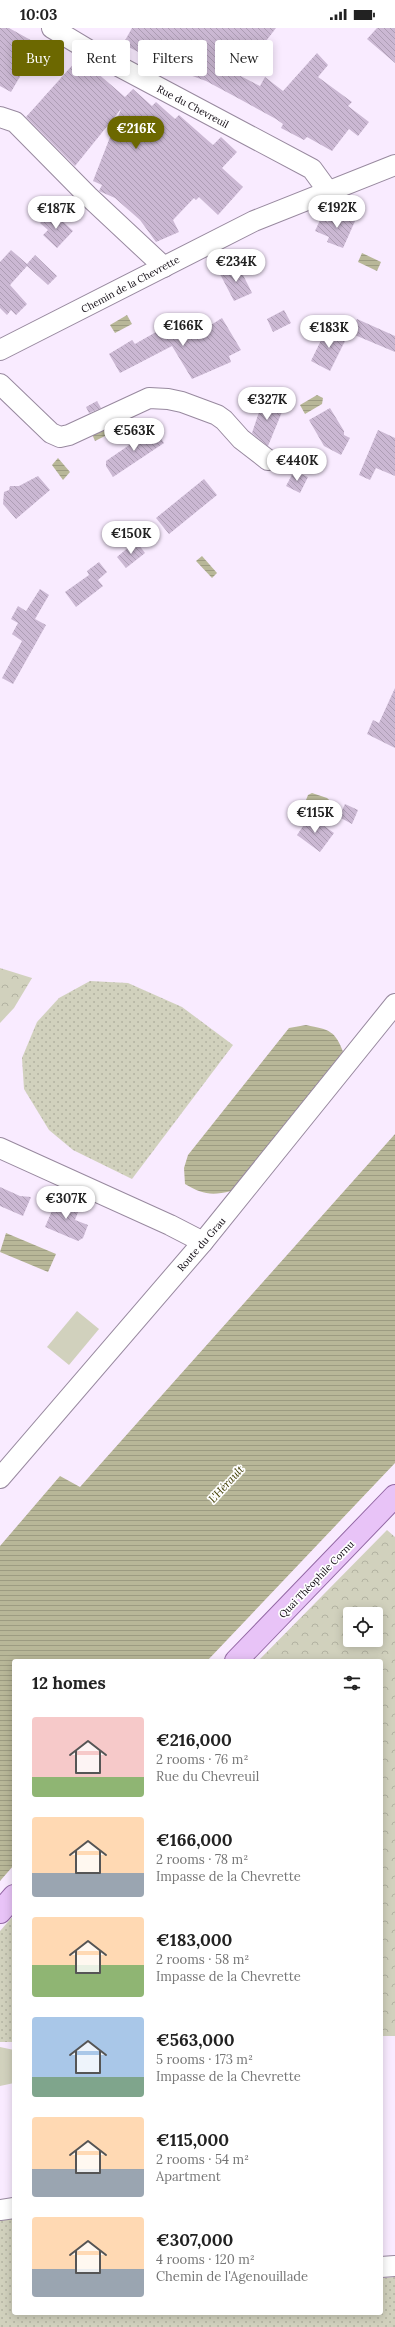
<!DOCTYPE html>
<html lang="en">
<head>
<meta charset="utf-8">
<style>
  body { margin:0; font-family:Lora,serif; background:#f6f6f6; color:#222; height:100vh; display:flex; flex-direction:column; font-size:15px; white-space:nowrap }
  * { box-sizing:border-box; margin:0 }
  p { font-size:13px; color:#767676 }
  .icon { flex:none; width:22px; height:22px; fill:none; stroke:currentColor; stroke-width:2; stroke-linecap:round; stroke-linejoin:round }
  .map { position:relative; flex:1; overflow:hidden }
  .sheet { position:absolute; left:12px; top:1631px; width:371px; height:656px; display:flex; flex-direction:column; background:#fff; border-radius:4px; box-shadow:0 2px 10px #0003 }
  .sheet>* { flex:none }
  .banner { position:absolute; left:12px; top:12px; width:371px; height:36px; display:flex; gap:8px }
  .buttons { position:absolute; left:343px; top:1579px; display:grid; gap:8px }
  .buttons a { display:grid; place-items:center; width:40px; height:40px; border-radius:4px; background:#fff; box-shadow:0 2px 10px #0003; font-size:20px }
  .price { position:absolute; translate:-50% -34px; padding:0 9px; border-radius:14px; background:#fff; color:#222; font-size:13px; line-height:26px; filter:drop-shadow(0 1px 2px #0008) }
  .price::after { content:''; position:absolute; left:50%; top:24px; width:12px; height:9px; margin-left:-6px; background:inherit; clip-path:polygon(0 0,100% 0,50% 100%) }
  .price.on { background:#6c6800; color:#fff }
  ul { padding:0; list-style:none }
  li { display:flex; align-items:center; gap:12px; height:100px; padding:0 20px }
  li span { display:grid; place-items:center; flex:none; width:112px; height:80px; border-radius:4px; color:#555 }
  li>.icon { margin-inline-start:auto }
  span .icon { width:48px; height:48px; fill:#fffc; stroke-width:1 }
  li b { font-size:17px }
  h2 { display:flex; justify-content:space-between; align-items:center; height:48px; padding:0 20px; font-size:17px }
  .chip { padding:0 14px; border-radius:4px; background:#fff; box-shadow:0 2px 10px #0003; font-size:14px; line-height:36px }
  .chip.on { background:#6c6800; color:#fff }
  .status { display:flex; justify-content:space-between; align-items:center; height:28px; padding:0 20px; background:#fff; direction:ltr }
  .status svg { height:11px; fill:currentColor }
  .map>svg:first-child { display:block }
</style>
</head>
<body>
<div class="status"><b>10:03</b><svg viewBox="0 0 49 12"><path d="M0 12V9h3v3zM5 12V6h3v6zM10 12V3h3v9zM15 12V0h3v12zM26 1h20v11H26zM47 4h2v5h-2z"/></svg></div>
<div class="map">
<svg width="395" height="2299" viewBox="0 0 395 2299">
  <defs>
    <pattern id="grass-dots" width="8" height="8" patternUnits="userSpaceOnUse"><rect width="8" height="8" fill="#d1d1bd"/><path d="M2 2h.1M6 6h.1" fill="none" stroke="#b2b2a1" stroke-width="1.8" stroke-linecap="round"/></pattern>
    <pattern id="forest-crowns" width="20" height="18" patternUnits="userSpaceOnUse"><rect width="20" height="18" fill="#d1d1bd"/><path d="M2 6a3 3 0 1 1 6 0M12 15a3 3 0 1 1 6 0" fill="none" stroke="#b2b2a1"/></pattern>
    <pattern id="water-rules" width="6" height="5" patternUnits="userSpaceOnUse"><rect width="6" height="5" fill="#b8b798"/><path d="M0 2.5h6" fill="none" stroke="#9d9c82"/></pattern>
    <pattern id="building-back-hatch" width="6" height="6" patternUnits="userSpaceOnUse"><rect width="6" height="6" fill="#cbb8d3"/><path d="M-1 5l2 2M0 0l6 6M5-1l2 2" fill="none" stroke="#ad9db4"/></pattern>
  </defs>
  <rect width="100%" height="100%" fill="#f9ebff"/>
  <g fill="url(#grass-dots)">
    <polygon points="90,953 128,955 182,979 233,1017 132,1151 73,1122 49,1102 24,1061 22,1030 37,994 59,970"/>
    <polygon points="14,1887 14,2014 0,2014 0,1903"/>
    <polygon points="14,2190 14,2285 381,2285 381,2250 395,2249 395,2299 0,2299 0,2193"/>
  </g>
  <g fill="url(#forest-crowns)" fill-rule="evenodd">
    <polygon points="0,940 32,950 14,980 0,995"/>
    <path d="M387,1502l8,7v499h-14v-375h-123zM350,1586h26v26h-26z"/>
  </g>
  <g fill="#d1d1bd">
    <polygon points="77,1283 99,1301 69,1337 47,1319"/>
    <polygon points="0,2019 14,2022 14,2055 0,2058"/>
  </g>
  <g fill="url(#water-rules)">
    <polygon points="362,225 381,234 377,243 358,234"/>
    <polygon points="127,287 132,296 115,305 110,297"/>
    <polygon points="317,367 323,370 322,376 305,386 300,377"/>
    <polygon points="113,397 113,404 95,413 91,404"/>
    <polygon points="58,430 70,444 63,452 52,437"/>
    <polygon points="202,528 217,545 212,550 196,533"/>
    <polygon points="312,765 327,770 337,779 334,786 325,791 311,782 306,772 308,767"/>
    <path d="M306,997c24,5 29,5 38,29l-113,137c-20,5 -29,3 -46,-7l-1,-16 4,-13 101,-127z"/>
    <polygon points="395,1106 395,1435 207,1633 14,1633 14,1837 0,1853 0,1518 60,1448 80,1459"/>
    <polygon points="6,1205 56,1226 48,1244 0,1224"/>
  </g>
  <g fill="url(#building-back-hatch)">
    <polygon points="0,0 9,0 54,25 45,42 29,33 11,64 0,58"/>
    <polygon points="132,0 276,0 256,26 240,14 227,41 260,58 265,49 283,63 317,25 328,37 318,49 352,74 348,78 369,94 358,108 349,101 332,123 307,109 304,112 281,100 283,96 276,91 234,68 206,53 187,46 148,25 146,28 123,16"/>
    <polygon points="377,0 395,0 395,35 367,11"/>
    <polygon points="77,32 87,41 89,38 125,69 133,61 152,78 156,74 175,91 179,87 213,117 221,109 237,124 222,140 243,159 218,187 199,169 196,172 194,170 173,192 179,204 156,214 140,192 115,170 99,163 102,157 93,153 121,81 75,138 26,89"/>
    <polygon points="52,183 73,203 57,220 43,207 48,202 40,195"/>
    <polygon points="332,185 341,189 343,185 356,191 343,220 327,214 329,209 315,203 321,190 328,194"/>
    <polygon points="11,222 27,236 35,227 57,248 48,257 27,238 10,257 27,276 16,287 11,282 7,287 0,280 0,234"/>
    <polygon points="238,237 252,265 234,273 220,246"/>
    <polygon points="284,282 291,295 273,304 267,291"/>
    <polygon points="184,288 195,307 222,290 241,322 229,328 231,334 192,351 172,318 120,345 109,326 132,312 135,316"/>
    <polygon points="357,291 395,308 395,324 350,305"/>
    <polygon points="327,300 347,309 330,343 311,333"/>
    <polygon points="263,372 284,379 268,418 252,405"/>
    <polygon points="97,373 101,380 89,385 86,379"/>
    <polygon points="330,380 344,403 344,407 350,410 341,427 324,418 309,392"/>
    <polygon points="154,400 164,415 113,449 106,438 106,433"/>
    <polygon points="378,402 395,410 395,448 376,440 370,452 359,447"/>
    <polygon points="294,443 308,449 300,465 286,458"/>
    <polygon points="38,448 50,462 16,491 3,476 4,464 9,462 10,458 19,458"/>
    <polygon points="204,451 217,467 169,506 156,490"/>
    <polygon points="136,513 145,525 126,540 117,529"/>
    <polygon points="99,534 107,544 98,552 103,558 76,579 65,564 89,547 87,543"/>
    <polygon points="40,561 49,567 35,591 46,597 13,656 2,650 22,613 12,606 18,595 11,591 18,578 26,583"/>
    <polygon points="395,660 395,720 367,706 373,692 379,695"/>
    <polygon points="345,776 358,782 352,796 339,789"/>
    <polygon points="310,788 334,805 320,824 297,807"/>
    <polygon points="0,1159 20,1168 31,1169 23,1188 0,1178"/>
    <polygon points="58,1169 80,1179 75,1192 88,1197 83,1210 78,1213 45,1199"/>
  </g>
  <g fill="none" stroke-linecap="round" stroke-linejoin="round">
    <g stroke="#98899f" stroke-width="22">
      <g id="minor">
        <polyline points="52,0 92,24 312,141 328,163"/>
        <polyline points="0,89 15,94 88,168 164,239"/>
        <polyline points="0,322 254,193 395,137"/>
        <polyline points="0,356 51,405 60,409 69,407 149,370 168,371 182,374 217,387 224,392 241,411 268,432"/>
        <polyline points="0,1120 170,1197 203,1214"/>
        <polyline points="0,1450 203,1214 395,976"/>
        <polyline points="0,2182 14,2180"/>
        <polyline points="381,2239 395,2238"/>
      </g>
    </g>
    <g stroke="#9368a4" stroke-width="24">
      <g id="major">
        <polyline points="236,1633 395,1468"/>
        <polyline points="0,1884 14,1868"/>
      </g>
    </g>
    <use href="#minor" stroke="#fff" stroke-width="20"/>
    <use href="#major" stroke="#e8c3f7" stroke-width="22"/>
  </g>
  <g text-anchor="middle" stroke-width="3.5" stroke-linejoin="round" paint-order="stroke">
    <g font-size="10" fill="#100a12" stroke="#fefefe">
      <text transform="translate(193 78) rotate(28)" y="4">Rue du Chevreuil</text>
      <text transform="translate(130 256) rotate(-28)" y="4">Chemin de la Chevrette</text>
      <text transform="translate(201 1216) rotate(-49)" y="4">Route du Grau</text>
      <text transform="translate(316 1551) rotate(-46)" y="4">Quai Théophile Cornu</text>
    </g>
    <g font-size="11" font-style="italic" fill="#403d02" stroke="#fefefe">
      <text transform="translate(226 1456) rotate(-47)" y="4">L'Hérault</text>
    </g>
  </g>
</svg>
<div class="buttons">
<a><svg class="icon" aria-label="locate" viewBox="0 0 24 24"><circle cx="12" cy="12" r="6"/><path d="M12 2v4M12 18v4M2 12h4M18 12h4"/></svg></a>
</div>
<b class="price on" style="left:136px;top:122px">€216K</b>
<b class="price" style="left:337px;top:201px">€192K</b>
<b class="price" style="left:56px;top:202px">€187K</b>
<b class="price" style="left:236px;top:255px">€234K</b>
<b class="price" style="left:183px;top:319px">€166K</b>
<b class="price" style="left:329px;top:321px">€183K</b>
<b class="price" style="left:267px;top:393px">€327K</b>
<b class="price" style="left:134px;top:424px">€563K</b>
<b class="price" style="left:297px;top:454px">€440K</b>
<b class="price" style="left:131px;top:527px">€150K</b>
<b class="price" style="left:315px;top:806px">€115K</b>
<b class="price" style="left:66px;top:1192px">€307K</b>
<div class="banner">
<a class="chip on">Buy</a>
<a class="chip">Rent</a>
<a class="chip">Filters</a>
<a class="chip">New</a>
</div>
<section class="sheet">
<h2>12 homes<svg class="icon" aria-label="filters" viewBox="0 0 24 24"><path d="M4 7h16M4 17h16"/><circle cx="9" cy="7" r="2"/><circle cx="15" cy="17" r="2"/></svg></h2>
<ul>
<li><span style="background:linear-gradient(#f6c9c9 75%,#8fb573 0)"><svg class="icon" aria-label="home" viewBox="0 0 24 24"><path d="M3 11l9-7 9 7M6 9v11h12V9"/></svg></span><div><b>€216,000</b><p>2 rooms · 76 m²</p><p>Rue du Chevreuil</p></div></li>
<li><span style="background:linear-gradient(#ffd9b3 70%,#9aa5b1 0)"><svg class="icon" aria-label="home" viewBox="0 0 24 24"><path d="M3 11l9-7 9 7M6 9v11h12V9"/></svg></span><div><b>€166,000</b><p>2 rooms · 78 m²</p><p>Impasse de la Chevrette</p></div></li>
<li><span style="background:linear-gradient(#ffd9b3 60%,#8fb573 0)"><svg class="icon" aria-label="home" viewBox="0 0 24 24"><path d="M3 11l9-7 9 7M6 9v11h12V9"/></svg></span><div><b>€183,000</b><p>2 rooms · 58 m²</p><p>Impasse de la Chevrette</p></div></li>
<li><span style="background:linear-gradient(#a9c7e8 75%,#7fa58c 0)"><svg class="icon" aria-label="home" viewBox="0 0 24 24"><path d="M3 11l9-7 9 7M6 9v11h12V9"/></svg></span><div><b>€563,000</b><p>5 rooms · 173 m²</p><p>Impasse de la Chevrette</p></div></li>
<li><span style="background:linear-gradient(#ffd9b3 65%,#9aa5b1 0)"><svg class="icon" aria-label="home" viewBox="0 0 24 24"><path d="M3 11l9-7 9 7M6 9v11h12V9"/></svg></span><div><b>€115,000</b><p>2 rooms · 54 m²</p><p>Apartment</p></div></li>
<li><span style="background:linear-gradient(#ffd9b3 65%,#9aa5b1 0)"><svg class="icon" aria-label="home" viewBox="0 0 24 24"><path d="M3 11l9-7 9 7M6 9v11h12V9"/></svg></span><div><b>€307,000</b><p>4 rooms · 120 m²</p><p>Chemin de l'Agenouillade</p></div></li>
</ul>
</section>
</div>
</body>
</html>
